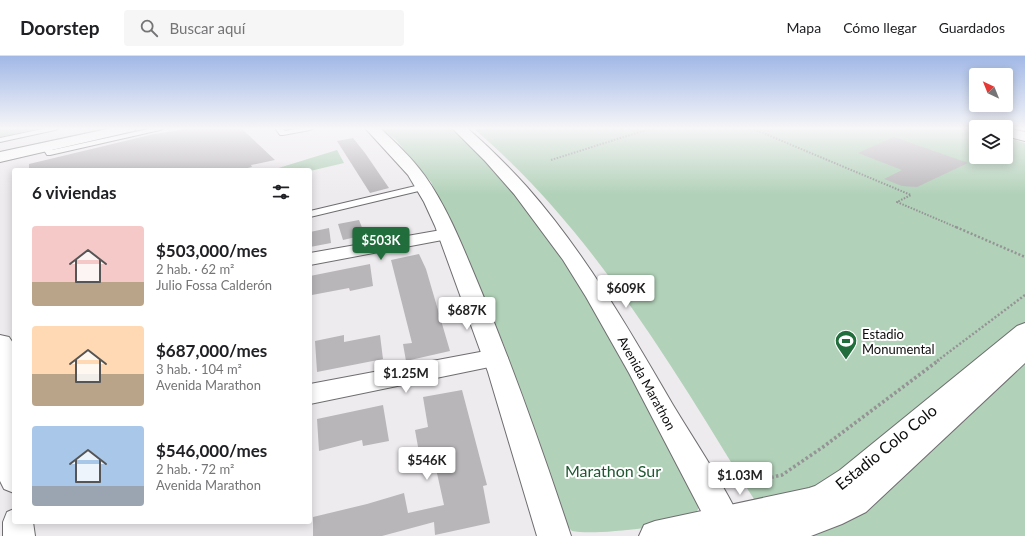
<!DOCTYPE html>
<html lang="es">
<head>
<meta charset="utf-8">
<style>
  body { margin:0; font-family:Lato,sans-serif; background:#f6f6f6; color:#202124; height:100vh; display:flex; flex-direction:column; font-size:15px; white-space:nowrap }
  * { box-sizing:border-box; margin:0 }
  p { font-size:13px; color:#757577 }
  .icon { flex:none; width:22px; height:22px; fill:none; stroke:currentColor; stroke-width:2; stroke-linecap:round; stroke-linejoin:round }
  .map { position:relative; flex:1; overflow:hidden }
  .panel { position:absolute; left:12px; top:112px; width:300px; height:356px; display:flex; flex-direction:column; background:#fff; border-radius:4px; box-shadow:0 2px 10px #0003 }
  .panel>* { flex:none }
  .needle { width:26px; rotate:317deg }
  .buttons { position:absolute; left:969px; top:12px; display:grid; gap:8px }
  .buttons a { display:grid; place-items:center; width:44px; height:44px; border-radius:4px; background:#fff; box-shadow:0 2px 10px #0003; font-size:20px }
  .price { position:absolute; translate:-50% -34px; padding:0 9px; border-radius:4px; background:#fff; color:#222; font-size:13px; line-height:26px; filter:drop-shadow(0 1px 2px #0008) }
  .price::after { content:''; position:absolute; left:50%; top:24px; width:12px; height:9px; margin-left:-6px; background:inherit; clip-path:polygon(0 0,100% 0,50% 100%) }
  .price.active { background:#216d3c; color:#fff }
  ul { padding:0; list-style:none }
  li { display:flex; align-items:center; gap:12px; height:100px; padding:0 20px }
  li span { display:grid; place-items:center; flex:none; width:112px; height:80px; border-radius:4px; color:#555 }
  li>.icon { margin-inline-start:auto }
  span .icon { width:48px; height:48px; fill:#fffc; stroke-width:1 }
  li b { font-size:17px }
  h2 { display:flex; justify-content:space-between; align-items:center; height:48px; padding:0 20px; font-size:17px }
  header { display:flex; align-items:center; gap:24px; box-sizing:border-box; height:56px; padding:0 20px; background:#fff; border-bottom:1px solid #e0e0e0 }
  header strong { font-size:19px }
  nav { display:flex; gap:22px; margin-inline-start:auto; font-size:14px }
  .search { width:280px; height:36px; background:#f6f6f6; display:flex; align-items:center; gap:10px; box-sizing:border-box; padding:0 14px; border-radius:4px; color:#757577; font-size:15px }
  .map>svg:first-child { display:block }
</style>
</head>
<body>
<header>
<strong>Doorstep</strong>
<div class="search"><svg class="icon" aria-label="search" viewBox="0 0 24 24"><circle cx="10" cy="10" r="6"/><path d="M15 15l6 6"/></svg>Buscar aquí</div>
<nav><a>Mapa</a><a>Cómo llegar</a><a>Guardados</a></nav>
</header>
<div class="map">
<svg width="1025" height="480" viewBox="0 0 1025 480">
  <rect width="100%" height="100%" fill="#eeebef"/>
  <g fill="#b1d1b8">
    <polygon points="0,72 41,72 0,81"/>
    <polygon points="105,72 121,72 0,99 0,95"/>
    <path d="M380,72h73l32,27 76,96 141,251 -10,18c-26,6 -98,16 -120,11 -6,-5 -10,-18 -14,-24l-54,-162 -51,-117 -22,-46 -35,-42z"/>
    <path d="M473,72h503v29h30v-20l19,6v393h-246c-12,-19 -26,-37 -37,-56 -77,-126 -156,-256 -269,-352z"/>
    <polygon points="337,94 344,107 310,115 272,114"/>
  </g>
  <g fill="#b9b6ba">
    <polygon points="194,72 241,72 275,104 251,109 252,111 238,114 29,114 29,108 154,78"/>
    <polygon points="894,81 968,107 917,131 902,130 884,123 902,114 858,97"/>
    <polygon points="353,82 365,97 389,132 370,137 337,85"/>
    <polygon points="359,164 365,179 343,184 338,168"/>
    <polygon points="329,172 331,187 310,191 310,176"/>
    <polygon points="419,198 426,213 450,295 406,305 403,288 412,287 391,204"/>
    <polygon points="370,208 373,230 350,235 349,232 312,239 310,220"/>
    <polygon points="344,279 344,286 380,279 383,303 317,316 315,285"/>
    <polygon points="462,334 487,429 483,430 490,467 435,479 434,466 382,480 313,480 313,461 367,448 404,437 408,457 444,449 433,399 420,402 415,374 428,371 423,341"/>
    <polygon points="383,349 389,385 363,390 362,384 319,395 317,363"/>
  </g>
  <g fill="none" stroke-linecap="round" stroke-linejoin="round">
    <g stroke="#6f6d70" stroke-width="2">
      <g id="service">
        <polygon points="47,72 59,72 55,74 0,86 0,82"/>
        <polygon points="153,72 164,72 160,74 50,99 47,99 42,91 43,89 49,89 52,94"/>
        <polygon points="275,72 282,72 285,75 301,72 314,72 310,74 283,79 280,79"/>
        <polygon points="424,128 427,129 428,131 427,133 310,161 310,155"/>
      </g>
    </g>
    <g stroke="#6f6d70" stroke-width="2">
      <g id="minor">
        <polygon points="447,173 453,174 456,178 453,182 310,209 310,197"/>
        <polygon points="1025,267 1025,307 866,456 842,468 811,480 739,480 741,475 721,480 639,480 644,469 655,465 809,432 815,430 840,414 1017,270"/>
        <polygon points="0,279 9,281 13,287 14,300 14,437 4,433 0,425"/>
        <polygon points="496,293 504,296 508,302 504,308 310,348 310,328"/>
        <polygon points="14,453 14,466 33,466 35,480 3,480 3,466 7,456"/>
      </g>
    </g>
    <g stroke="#6f6d70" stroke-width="2">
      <polygon id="tertiary" points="112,72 136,72 134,75 129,76 0,106 0,96"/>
    </g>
    <g stroke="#6f6d70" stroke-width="2">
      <g id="secondary">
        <path d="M365,72h15c16,15 32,30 45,48 24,34 39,74 55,112 34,81 63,164 91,248h-34l-49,-164 -53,-146 -11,-24 -16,-27z"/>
        <path d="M452,72h15c21,18 41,38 60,59 58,66 102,142 146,218 26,43 55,85 75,131h-34l-85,-163 -43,-76 -23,-37 -49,-66 -29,-33z"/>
        <polygon points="1006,72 1025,76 1025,85 1006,80"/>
      </g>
    </g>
    <g stroke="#959396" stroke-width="2" stroke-dasharray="1.5 1.5" stroke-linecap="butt">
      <polyline points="751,72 911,139 897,146 958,172"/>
      <polyline points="551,104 652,72"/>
    </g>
    <g stroke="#959396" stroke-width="2.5" stroke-dasharray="2 2" stroke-linecap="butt">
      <polyline points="956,171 1025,201"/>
      <polyline points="937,305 1025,239"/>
    </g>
    <polyline stroke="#959396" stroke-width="3.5" stroke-dasharray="2.5 2.5" stroke-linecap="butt" points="732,430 782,419 823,391 939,304"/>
    <use href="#service" fill="#fff" fill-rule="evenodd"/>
    <use href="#minor" fill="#fff" fill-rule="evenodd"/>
    <use href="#tertiary" fill="#fff" fill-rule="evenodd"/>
    <use href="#secondary" fill="#fff" fill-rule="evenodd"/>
  </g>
  <linearGradient id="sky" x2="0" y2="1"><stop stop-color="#a1b8e6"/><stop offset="0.52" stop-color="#f7f6f8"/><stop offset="1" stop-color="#f7f6f8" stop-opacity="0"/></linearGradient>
  <rect width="1025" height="139" fill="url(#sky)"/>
  <defs>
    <g id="stadium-pin" transform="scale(1.15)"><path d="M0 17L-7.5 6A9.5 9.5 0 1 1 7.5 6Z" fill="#216d3c" stroke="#fff"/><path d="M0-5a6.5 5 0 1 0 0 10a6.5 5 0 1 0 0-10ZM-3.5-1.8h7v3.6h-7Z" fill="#fff"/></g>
  </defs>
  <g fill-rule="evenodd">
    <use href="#stadium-pin" x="846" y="285"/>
  </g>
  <g text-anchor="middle" stroke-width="4" stroke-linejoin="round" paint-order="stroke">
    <g font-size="13" fill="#0d0c0d" stroke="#fff" text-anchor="start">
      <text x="862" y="283">Estadio<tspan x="862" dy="15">Monumental</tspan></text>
    </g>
    <g font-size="13" fill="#0d0c0d" stroke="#fff">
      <text transform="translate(647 327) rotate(61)" y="5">Avenida Marathon</text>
    </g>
    <g font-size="16" fill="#0d0c0d" stroke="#fff">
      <text transform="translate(886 391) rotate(-39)" y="6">Estadio Colo Colo</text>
    </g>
    <g font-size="16" fill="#1e5731" stroke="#fff">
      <text x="613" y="421">Marathon Sur</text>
    </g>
  </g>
</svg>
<div class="buttons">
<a><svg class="needle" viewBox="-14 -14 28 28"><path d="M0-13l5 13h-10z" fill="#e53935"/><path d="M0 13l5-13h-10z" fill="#757577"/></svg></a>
<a><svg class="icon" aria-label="layers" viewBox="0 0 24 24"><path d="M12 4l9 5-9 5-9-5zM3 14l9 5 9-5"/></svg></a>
</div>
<b class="price active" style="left:381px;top:205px">$503K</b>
<b class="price" style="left:626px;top:253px">$609K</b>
<b class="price" style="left:467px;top:275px">$687K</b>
<b class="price" style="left:406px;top:338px">$1.25M</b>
<b class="price" style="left:427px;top:425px">$546K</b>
<b class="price" style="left:740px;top:440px">$1.03M</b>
<section class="panel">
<h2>6 viviendas<svg class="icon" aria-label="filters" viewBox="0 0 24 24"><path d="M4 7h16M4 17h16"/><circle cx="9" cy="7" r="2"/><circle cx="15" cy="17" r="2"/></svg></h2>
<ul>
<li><span style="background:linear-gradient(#f6c9c9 70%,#b9a48a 0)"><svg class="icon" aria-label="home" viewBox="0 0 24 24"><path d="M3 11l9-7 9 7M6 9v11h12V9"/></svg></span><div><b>$503,000/mes</b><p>2 hab. · 62 m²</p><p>Julio Fossa Calderón</p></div></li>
<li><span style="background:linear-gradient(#ffd9b3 60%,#b9a48a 0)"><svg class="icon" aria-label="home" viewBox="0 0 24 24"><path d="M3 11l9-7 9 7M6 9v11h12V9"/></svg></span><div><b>$687,000/mes</b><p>3 hab. · 104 m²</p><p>Avenida Marathon</p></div></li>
<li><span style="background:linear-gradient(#a9c7e8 75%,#9aa5b1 0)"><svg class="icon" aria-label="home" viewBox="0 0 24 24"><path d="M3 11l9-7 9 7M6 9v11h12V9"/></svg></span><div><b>$546,000/mes</b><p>2 hab. · 72 m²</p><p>Avenida Marathon</p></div></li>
</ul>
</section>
</div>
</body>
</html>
